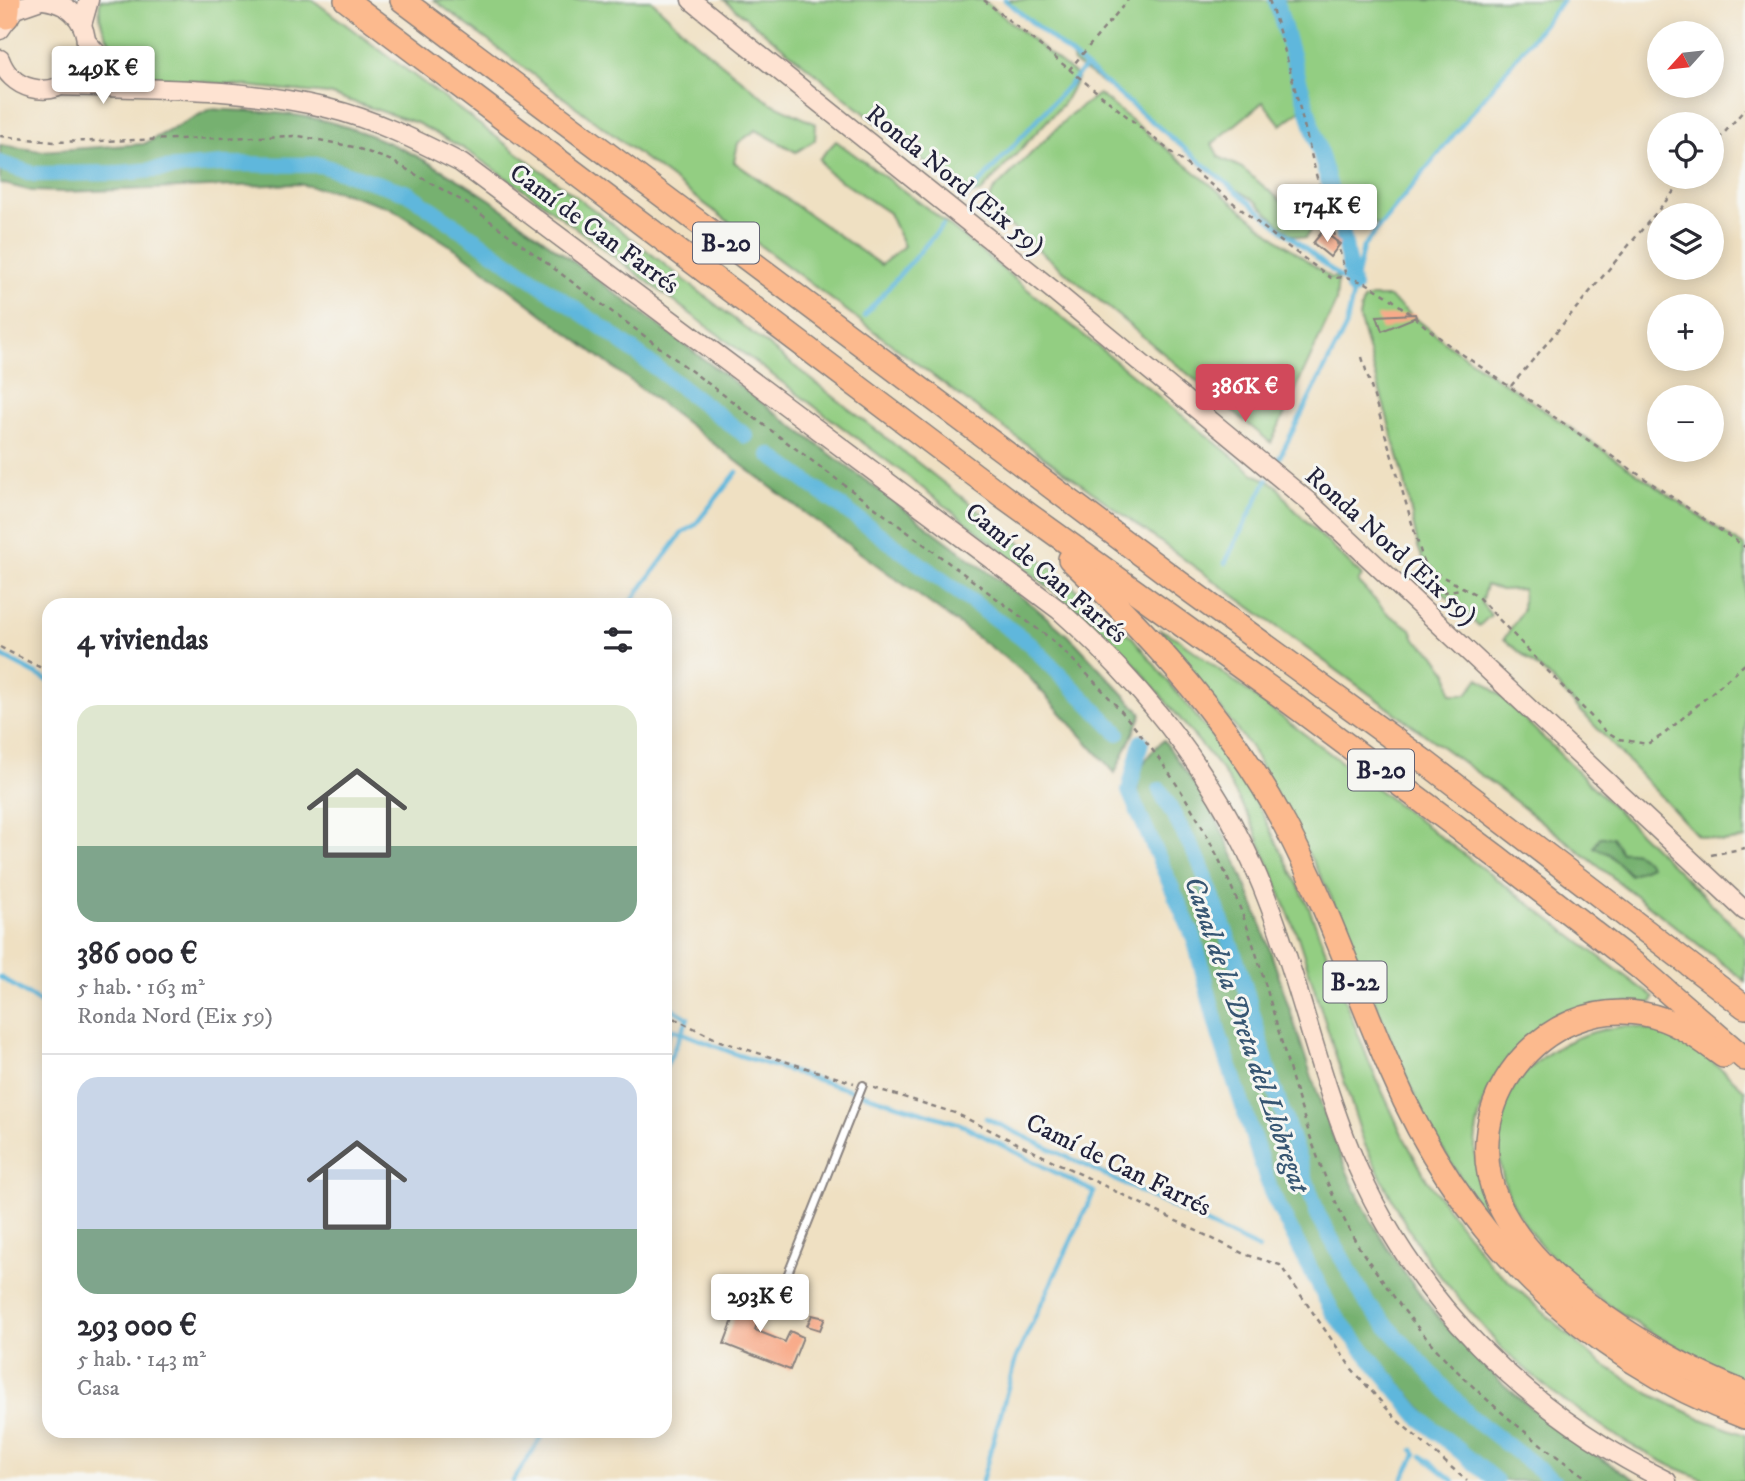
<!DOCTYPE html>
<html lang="es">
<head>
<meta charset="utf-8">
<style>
  body { margin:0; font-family:"IM FELL DW Pica",serif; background:#f2f2f3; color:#2b2b33; height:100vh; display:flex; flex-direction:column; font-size:26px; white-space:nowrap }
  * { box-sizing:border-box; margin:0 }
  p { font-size:23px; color:#7c7c81 }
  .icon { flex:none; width:38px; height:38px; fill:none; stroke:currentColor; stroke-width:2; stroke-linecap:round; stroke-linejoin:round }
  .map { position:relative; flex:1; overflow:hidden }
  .panel { position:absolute; left:42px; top:598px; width:630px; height:840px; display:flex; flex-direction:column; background:#fff; border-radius:21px; box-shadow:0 4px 18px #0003 }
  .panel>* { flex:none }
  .needle { width:46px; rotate:243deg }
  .fabs { position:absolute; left:1647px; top:21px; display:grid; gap:14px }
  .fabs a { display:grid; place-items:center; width:77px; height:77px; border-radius:50%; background:#fff; box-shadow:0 4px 18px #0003; font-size:35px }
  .price { position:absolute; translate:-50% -60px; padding:0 16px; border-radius:7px; background:#fff; color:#222; font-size:23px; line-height:46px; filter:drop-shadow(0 2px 4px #0008) }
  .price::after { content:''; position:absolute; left:50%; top:42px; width:21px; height:16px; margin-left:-10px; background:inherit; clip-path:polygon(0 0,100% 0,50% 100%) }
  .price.selected { background:#d1495b; color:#fff }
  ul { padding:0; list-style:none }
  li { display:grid; align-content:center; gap:14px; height:371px; padding:0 35px }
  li+li { border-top:2px solid #e1e1e2 }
  li span { display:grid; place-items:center; height:217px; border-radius:21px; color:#555 }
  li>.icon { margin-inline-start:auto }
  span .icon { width:126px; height:126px; fill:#fffc; stroke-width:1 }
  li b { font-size:30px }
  h2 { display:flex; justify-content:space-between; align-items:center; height:84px; padding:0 35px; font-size:30px }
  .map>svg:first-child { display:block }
</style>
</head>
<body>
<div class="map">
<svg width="1745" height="1481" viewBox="0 0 1745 1481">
  <rect width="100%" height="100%" fill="#f6f6f2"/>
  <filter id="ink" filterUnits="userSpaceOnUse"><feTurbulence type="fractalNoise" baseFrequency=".0143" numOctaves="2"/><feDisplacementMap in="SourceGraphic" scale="14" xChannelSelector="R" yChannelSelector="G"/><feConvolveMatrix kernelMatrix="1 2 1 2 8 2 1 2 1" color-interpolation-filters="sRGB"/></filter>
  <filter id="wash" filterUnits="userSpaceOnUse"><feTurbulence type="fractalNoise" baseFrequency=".00686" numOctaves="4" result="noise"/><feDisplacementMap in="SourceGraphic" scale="28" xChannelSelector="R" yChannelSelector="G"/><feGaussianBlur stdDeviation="1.57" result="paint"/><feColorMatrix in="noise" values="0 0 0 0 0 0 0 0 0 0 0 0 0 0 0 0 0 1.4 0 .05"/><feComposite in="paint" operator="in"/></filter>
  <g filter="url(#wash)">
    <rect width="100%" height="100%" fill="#efe0c2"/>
    <g fill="#93ce82" stroke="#5a785e" stroke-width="2">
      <path d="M100,0h213l309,231 425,333 86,74 84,104 44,69 46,92 64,164 31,67 25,46 27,37 37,48 104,94 55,35 54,26 41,15v46h-37l-37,-15 -46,-24 -74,-51 -49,-42 -72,-85 -32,-53 -34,-68 -66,-206 -47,-116 -29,-51 -87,-106 -44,-43 -185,-146 -373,-279 -70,-48 -46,-25 -88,-29 -176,-17c-30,-11 -58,-43 -53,-77z"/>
      <polygon points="434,0 651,0 694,41 769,102 816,124 815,140 796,152 756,130 738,143 734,162 881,265 904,246 889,213 828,172 819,159 836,141 935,214 1254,474 1276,485 1293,508 1362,576 1358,582 1388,614 1411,629 1415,639 1434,654 1448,673 1451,694 1467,694 1479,678 1501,696 1745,937 1745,981 1501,790 952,390"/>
      <polygon points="724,0 983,0 1078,77 1063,104 980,193 965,194"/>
      <polygon points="1005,0 1563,0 1381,225 1370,222 1353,226 1337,213 1320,176 1302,109 1281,125 1263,102 1212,144 1219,157 1242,168 1286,205 1305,211 1314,225 1305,238 1290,234 1257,202 1218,178 1111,89 1074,63 1072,56"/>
      <polygon points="1099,94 1279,240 1331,278 1338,277 1336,302 1271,443 987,207 993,191 1071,114"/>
      <polygon points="1371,297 1389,297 1450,346 1745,547 1745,839 1722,842 1697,835 1548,676 1504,639 1522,611 1523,589 1501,590 1486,585 1481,603 1491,615 1479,626 1434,585 1437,574 1424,563 1418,547 1404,477 1359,317 1363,300"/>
      <path d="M1159,629l18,9 477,360 -3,6c-89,-13 -174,52 -176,145 0,18 6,34 10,52l-6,6 -52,-82 -100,-237 -76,-140z"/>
      <path d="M1625,1026c50,4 85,31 120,64v290c-88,-37 -257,-130 -245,-242 2,-20 4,-39 16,-55 30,-35 64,-52 109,-57z"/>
    </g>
    <g fill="#76b170" stroke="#4c6a56" stroke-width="2">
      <path d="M210,109c30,2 62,2 91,7 69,11 133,47 190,84l545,408 39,34 67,72 -27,59 -87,-97 -24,-19 -203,-147 -339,-257 -71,-45 -46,-15 -47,-9 -236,8 -30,-1 -32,-8v-38l41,6 103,-7z"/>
      <path d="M1164,740c16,25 36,49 50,75 54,104 79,218 121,327 55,147 168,262 303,339h-137l-62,-52 -98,-115 -25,-45 -42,-83 -29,-85 -51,-174 -56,-128c-3,-24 7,-44 26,-59z"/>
      <path d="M1600,837h12l9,15c15,-1 21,2 29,14l-20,9 -21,-21 -15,-7z"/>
    </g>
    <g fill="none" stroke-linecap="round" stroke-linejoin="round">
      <g stroke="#5fb7dc" stroke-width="4.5">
        <polyline points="1005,0 1353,288"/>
        <polyline points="967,197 1085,67"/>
        <polyline points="864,316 943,225"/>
        <polyline points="1278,460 1346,327 1363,247 1563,0"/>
        <polyline points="1225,563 1267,480"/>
        <polyline points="628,606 682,533 695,525 737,472"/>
        <polyline points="0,655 49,681"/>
        <polyline points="0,977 49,1008"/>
        <polyline points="665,1004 688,1018 665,1069"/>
        <polyline points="665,1026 738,1055 960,1124 1094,1192 1016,1358 982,1481"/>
        <polyline points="665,1045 671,1030"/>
        <polyline points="986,1118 1259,1249"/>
        <polyline points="1422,1456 1454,1481"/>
        <polyline points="513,1481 545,1432"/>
        <polyline points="1402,1481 1416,1454 1413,1450"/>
      </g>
      <g stroke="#5fb7dc" stroke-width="16">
        <polyline points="1276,0 1342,229 1353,288"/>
        <polyline points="0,163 34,174 120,173 222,164 320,165 408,193 606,330 746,436"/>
        <polyline points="770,455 1030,644 1118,733"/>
        <polyline points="1141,742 1129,791 1194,938 1219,1034 1271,1192 1333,1313 1419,1417 1496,1481"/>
        <polyline points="1160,790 1199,861 1239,967 1272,1082 1318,1215 1368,1305 1470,1416 1554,1481"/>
      </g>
    </g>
    <g id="blocks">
      <g fill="#f8ab8a">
        <polygon points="1323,231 1340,244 1330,257 1313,243"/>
        <polygon points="1415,314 1416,317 1382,331 1377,316"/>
        <polygon points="747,1283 763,1289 755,1305 762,1308 755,1330 785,1342 790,1331 803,1337 790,1370 724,1344"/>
        <polygon points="812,1315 825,1318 820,1330 807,1326"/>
      </g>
    </g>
  </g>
  <g filter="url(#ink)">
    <use href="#blocks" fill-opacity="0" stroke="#88817e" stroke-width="2"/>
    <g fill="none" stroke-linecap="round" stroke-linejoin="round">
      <g stroke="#88817e" stroke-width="10">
        <polyline id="lane" points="777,1301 863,1085"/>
      </g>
      <g stroke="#88817e" stroke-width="21">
        <g id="secondary">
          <polyline points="691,0 1054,291 1309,502 1745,911"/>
          <polyline points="82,25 89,0"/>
          <polyline points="0,30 15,9 41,0"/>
          <polyline points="87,42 108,65 142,87"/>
          <path d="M0,59c5,14 16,25 31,29 60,15 80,-79 13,-88"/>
          <path d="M61,86c88,3 180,1 266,22 47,11 91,33 134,55l598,447c76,68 140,144 185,236 48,98 66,205 107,306 59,146 176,260 316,329"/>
        </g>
      </g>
      <g stroke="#88817e" stroke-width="26">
        <g id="highway">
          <polyline points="346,0 1004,497 1292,704 1497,857 1640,968 1745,1059"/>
          <polyline points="402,0 1181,584 1424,761 1745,1007"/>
          <polyline points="7,17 9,0"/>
          <path d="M1070,559c83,79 161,164 215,266 42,80 71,166 107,248 68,159 190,283 353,344"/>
          <path d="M1723,1056c-25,-18 -47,-36 -79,-42 -103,-18 -189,92 -146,188 37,83 165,159 247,191"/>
        </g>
      </g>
      <g stroke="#88817e" stroke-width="2.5" stroke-dasharray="5 5" stroke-linecap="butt">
        <polyline points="984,0 1279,240 1331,278 1346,277 1366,283 1389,297 1450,346 1745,547"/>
        <path d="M1269,0c20,59 33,118 48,178 9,34 22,65 29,99"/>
        <polyline points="1069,70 1128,0"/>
        <path d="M0,136l54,6 245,-6 55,11 38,14 74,42 585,436c99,92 163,184 205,314 29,94 49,193 95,280 8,16 19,30 29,44 58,86 127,145 211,204"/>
        <polyline points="1712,147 1745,109"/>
        <polyline points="1362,357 1424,563 1432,571 1475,594 1604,730 1619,739 1647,744 1663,735 1745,664"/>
        <polyline points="1511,386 1686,177"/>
        <polyline points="1433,594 1460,589"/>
        <polyline points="0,647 49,672"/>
        <polyline points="1711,855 1745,848"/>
        <polyline points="665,1014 720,1041 854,1083"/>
        <polyline points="874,1088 955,1113 1244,1254 1280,1265 1352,1369 1397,1420 1467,1481"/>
      </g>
      <use href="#lane" stroke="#fff" stroke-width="6"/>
      <use href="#secondary" stroke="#fee3d2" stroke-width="18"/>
      <use href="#highway" stroke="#fcba8e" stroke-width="23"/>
    </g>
  </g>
  <g text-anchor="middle" stroke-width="6" stroke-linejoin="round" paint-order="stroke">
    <g fill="#f6f6f2" stroke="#626272" stroke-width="2">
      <rect x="693" y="222.5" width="66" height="41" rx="5"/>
      <rect x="1348" y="749.5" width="66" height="41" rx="5"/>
      <rect x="1323.5" y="961.5" width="63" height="41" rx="5"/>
    </g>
    <g font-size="24" font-weight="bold" fill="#22223b">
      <text x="726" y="251">B-20</text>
      <text x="1381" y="778">B-20</text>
      <text x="1355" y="990">B-22</text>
    </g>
    <g font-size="26" fill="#22223b" stroke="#f6f6f2">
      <text transform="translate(956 179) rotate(39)" y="9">Ronda Nord (Eix 59)</text>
      <text transform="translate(595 228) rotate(36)" y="9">Camí de Can Farrés</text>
      <text transform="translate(1392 545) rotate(42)" y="9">Ronda Nord (Eix 59)</text>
      <text transform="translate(1047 572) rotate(40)" y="9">Camí de Can Farrés</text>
      <text transform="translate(1119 1164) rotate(26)" y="9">Camí de Can Farrés</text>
    </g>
    <g font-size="28" font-style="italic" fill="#375673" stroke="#f6f6f2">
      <text transform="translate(1248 1034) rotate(71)" y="10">Canal de la Dreta del Llobregat</text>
    </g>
  </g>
</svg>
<div class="fabs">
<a><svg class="needle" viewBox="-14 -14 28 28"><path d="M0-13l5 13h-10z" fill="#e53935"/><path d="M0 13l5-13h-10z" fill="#7c7c81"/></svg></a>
<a><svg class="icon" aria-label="locate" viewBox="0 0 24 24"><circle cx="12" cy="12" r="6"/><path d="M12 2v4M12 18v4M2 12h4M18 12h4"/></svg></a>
<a><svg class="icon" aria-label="layers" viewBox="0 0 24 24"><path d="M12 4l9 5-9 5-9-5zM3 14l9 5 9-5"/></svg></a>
<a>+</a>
<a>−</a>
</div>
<b class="price" style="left:103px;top:106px">249K €</b>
<b class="price" style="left:1327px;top:244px">174K €</b>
<b class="price selected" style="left:1245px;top:424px">386K €</b>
<b class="price" style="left:760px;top:1334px">293K €</b>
<section class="panel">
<h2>4 viviendas<svg class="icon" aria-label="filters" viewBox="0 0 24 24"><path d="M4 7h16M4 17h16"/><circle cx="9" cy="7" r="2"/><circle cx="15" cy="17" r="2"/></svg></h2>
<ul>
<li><span style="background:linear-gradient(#dfe7d0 65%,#7fa58c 0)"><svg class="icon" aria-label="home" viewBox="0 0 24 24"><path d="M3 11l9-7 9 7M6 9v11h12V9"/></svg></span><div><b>386 000 €</b><p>5 hab. · 163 m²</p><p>Ronda Nord (Eix 59)</p></div></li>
<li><span style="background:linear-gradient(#c9d6e8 70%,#7fa58c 0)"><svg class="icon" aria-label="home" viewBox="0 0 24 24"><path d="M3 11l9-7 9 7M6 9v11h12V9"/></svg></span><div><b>293 000 €</b><p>5 hab. · 143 m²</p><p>Casa</p></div></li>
</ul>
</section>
</div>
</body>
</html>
